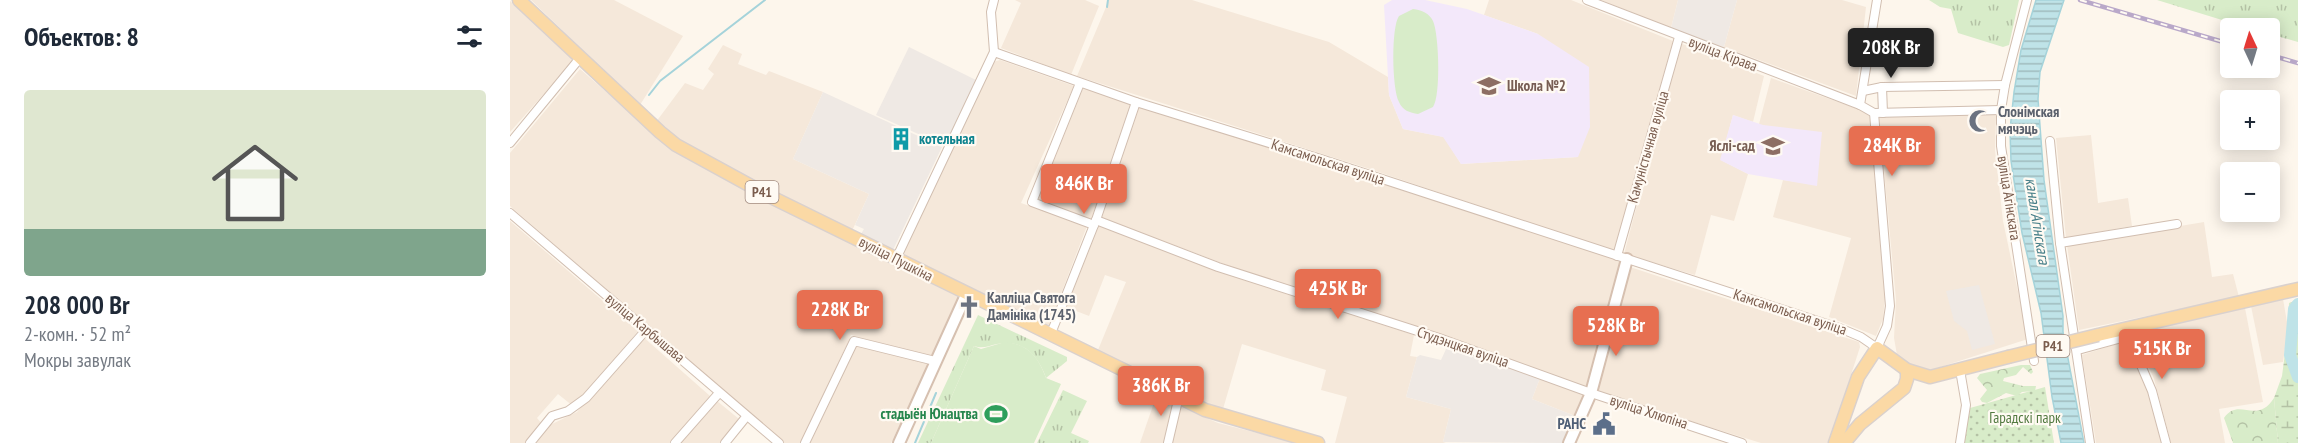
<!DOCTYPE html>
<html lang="ru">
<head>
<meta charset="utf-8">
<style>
  body { margin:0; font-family:"PT Sans Narrow",sans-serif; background:#f6f6f7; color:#1f2937; height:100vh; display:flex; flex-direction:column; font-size:22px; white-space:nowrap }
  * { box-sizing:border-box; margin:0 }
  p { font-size:20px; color:#747a83 }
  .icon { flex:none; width:33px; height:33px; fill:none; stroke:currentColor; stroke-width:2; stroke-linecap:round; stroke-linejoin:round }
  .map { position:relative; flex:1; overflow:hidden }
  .side { display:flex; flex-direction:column; background:#fff; width:510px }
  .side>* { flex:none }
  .needle { width:39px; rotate:356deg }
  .tools { position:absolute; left:1710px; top:18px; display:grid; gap:12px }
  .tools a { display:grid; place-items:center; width:60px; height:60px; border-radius:6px; background:#fff; box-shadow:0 3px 15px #0003; font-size:30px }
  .price { position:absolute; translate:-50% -51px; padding:0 14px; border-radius:6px; background:#e76f51; color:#fff; font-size:20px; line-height:39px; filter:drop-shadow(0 2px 3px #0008) }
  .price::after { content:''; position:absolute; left:50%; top:36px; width:18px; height:14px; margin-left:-9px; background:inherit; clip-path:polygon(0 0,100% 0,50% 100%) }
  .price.active { background:#222; color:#fff }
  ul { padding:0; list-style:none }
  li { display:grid; align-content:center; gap:12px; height:318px; padding:0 24px }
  li span { display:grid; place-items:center; height:186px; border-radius:6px; color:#555 }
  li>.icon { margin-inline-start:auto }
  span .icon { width:108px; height:108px; fill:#fffc; stroke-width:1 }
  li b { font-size:26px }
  h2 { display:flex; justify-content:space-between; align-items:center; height:72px; padding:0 24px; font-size:26px }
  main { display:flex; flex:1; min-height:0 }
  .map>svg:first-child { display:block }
</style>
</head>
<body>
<main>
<section class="side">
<h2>Объектов: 8<svg class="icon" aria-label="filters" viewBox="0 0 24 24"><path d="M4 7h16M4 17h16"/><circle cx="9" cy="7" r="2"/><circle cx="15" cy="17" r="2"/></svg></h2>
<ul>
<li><span style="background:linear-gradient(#dfe7d0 75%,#7fa58c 0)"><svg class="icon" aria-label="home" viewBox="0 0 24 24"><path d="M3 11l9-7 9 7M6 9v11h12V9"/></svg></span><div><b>208 000 Br</b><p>2-комн. · 52 m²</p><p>Мокры завулак</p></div></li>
</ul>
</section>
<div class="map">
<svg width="1788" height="443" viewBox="0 0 1788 443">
  <defs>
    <pattern id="grass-tufts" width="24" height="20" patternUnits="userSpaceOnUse" patternTransform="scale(1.5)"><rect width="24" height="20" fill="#d8ecc9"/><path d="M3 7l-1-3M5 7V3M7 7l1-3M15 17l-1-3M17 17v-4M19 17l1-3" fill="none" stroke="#b4c2a5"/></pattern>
    <pattern id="forest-crowns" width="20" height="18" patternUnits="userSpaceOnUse" patternTransform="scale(1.5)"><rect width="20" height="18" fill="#d8ecc9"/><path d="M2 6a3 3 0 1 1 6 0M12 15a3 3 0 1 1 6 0" fill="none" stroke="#b4c2a5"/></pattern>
    <pattern id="wetland-marsh" width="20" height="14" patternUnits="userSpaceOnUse" patternTransform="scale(1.5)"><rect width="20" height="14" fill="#d8ecc9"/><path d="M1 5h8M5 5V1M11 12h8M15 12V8" fill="none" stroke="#b4c2a5"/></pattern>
    <pattern id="park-dots" width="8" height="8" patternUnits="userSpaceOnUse" patternTransform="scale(1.5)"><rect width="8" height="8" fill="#d8ecc9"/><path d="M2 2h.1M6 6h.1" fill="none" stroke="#b4c2a5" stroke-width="1.8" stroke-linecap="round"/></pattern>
    <pattern id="water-rules" width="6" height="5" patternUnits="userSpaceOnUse" patternTransform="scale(1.5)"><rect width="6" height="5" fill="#bfe3e8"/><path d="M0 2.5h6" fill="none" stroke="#a0bbbe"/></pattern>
  </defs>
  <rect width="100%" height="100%" fill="#fdf6ec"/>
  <g fill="#f5e8da">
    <polygon points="21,0 104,0 173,36 130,105"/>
    <polygon points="505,0 575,0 589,6 561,75 491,48 511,3"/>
    <polygon points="599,0 682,0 819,42 878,77 879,95 893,129 934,137 951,164 1068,157 1028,34 974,15 979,0 1061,0 1163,41 1104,252 860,169 567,76"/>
    <polygon points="1091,0 1168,0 1161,28"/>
    <polygon points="1227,0 1332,0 1356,7 1346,96 1214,47"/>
    <polygon points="0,1 64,60 0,132"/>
    <polygon points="1170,43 1254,76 1243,122 1223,115 1211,160 1238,174 1224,221 1201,215 1185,275 1114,254"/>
    <polygon points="213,45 232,54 228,64 256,75 259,71 313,92 283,159 359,194 342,231 223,171 169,140 146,122 175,83 193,90 204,74 198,69"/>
    <polygon points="490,60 564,86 511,203 577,226 539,325 390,256 483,62"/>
    <polygon points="70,69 156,144 220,182 448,297 421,357 341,335 292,443 274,443 0,206 0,153"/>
    <polygon points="1261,78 1359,113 1375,298 1373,319 1366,336 1319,317 1341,238 1263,217 1273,180 1307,185 1249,124"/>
    <polygon points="573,87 621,104 581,220 526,199"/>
    <polygon points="628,106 1114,261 1078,389 757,280 589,217"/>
    <polygon points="1484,113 1486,115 1485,150 1493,221 1518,339 1421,370 1402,367 1387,355 1384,338 1386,300 1369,116"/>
    <polygon points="1581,135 1588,203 1618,198 1622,226 1556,238 1546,138"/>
    <polygon points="0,221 128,331 74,397 63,406 48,394 27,418 31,423 18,443 0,443"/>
    <polygon points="1694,222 1702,277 1723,274 1729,297 1569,330 1557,245"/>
    <polygon points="587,224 709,272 904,335 900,356 907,357 896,397 941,409 933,442 936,443 825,443 837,397 811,390 816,370 732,344 713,409 680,397 588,350 616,282 595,275 579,316 556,307"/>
    <polygon points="1120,267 1349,342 1350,347 1319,443 1251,443 1084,391"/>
    <polygon points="1773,299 1778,328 1773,362 1753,365 1741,306"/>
    <polygon points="1735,308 1753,402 1709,409 1715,443 1661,443 1644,379 1627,340 1633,331"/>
    <polygon points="132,336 200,396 160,443 26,443 40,425 67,412"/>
    <polygon points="1616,341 1619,343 1636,383 1653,443 1586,443 1572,355"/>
    <polygon points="346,344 419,364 381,443 298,443"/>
    <polygon points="1030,378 1075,396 1065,416 1022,399"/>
    <polygon points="647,394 665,402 655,443 630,443"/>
    <polygon points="207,401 229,419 210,443 169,443"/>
    <polygon points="669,406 708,423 786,443 659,443"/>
  </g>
  <g fill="#efe9e4">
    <polygon points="1168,0 1227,0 1214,47 1161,28"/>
    <polygon points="399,47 466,80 435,146 366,115"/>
    <polygon points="313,92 432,147 383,250 351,234 354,229 345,225 359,194 283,159"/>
    <polygon points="1469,285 1485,344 1462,350 1457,331 1444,321 1436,291"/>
    <polygon points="937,347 1030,378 1022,399 1065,416 1053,443 933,442 941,409 896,397 907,357 910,355 931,360"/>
  </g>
  <g fill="#f3e8fa">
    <polygon points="882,0 915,0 957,9 1028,34 1079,67 1080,127 1068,157 951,164 933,137 893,129 879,95 874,5"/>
    <polygon points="1223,115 1253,125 1312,132 1307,186 1238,174 1210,160"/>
  </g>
  <g fill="url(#grass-tufts)">
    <polygon points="1419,0 1509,0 1499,45 1493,47 1448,33 1441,9 1430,7"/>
    <polygon points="1647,0 1788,0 1788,42 1760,34 1760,28 1738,28"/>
    <path d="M468,315l89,42v4l-21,17c-8,-23 -23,-39 -49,-34 -9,2 -14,5 -23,2l-43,97h-13z"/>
    <polygon points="553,390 577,401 561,433 579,441 578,443 527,443"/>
  </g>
  <g fill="url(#forest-crowns)">
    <polygon points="1511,365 1520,365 1523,372 1521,374 1513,367 1506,375 1494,378 1493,381 1513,386 1526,386 1525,391 1512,392 1507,396 1496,393 1477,403 1472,402 1470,399 1477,390 1467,378 1470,374"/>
    <path d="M1764,398l4,45h-45l-9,-25c15,-22 32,8 50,-20z"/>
  </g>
  <polygon fill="url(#wetland-marsh)" points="1788,300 1788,443 1768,443 1764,398 1772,376 1778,330 1779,303"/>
  <polygon fill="url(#park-dots)" points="1535,387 1544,443 1453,443 1460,408"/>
  <g fill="#d8ecc9">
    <path d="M903,9c9,1 16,4 20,12 6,13 8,75 0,86l-15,7c-8,-1 -16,-4 -19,-12 -7,-13 -8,-75 0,-86z"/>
    <path d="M495,342c23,2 33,14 41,36l15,6 -27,59h-103l43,-97 7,3z"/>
  </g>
  <polygon fill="url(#water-rules)" stroke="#a5d3da" stroke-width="1.5" points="1526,0 1554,0 1530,72 1528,99 1534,180 1553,316 1553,332 1574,443 1551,443 1542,397 1531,313 1512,233 1501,161 1500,130 1504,92 1511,50"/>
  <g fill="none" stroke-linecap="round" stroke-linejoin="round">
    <g stroke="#a5d3da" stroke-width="2">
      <polyline points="597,7 598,0"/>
      <polyline points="139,95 150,81 255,0"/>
      <polyline points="405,443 426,393"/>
    </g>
    <polyline stroke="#bfe3e8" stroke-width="12" points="1788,304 1784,309 1780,355 1788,377"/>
    <g stroke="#d1beb0" stroke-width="10">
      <g id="street">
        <polyline points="1077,0 1350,105"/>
        <polyline points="1517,0 1495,85 1491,110 1491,146 1524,361"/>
        <polyline points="484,52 481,12 484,0"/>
        <polyline points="570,83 522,202 584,225"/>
        <polyline points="1372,87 1495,85"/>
        <polyline points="1353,91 1372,87 1373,113"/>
        <polyline points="1364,113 1491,110"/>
        <polyline points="1540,141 1550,243 1580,443"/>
        <polyline points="0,143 70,58"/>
        <polyline points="0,213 269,443"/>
        <polyline points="586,220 708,267 929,338 1081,393 1232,443"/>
        <polyline points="1550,243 1667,224"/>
        <polyline points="1107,256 1169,37"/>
        <polyline points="386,259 484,52 626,102 811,159 1332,329 1351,337 1367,348 1377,326 1380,306 1364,113 1350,105 1367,0"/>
        <polyline points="1615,328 1642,391 1656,443"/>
        <polyline points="540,336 586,220 626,102"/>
        <polyline points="1568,350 1619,336"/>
        <polyline points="1450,370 1456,405 1450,443"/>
        <polyline points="20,443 42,416 58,411 76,398 136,330"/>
        <polyline points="165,443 209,393"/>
        <polyline points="215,443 236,417"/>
        <polyline points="295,443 344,341 425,361"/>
        <polyline points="658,443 669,396"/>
      </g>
    </g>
    <g stroke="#d6c0b0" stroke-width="14">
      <g id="secondary">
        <polyline points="389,443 456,295"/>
        <polyline points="1059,443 1081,393 1117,259"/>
      </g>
    </g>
    <g stroke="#dad1cd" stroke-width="15">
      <g id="primary">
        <polyline points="9,0 150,132 166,145 261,197 695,410 808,443"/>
        <polyline points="1588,335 1788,289"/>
        <polyline points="1325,443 1348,377 1367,348 1397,370 1420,377 1498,357"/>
        <polyline points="1334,443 1350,424 1394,388 1397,379 1397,370"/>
      </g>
    </g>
    <use href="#street" stroke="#fff" stroke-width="8"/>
    <use href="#secondary" stroke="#fff" stroke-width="10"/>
    <use href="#primary" stroke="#fbd9a5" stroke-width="12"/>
    <g stroke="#b9a8c9" stroke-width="4.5">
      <g id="rail">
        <polyline points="1570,0 1720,44"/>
        <polyline points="1760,55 1788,63"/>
      </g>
    </g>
    <use href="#rail" stroke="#fffaf3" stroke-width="2" stroke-dasharray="7" stroke-linecap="butt"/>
    <g stroke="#dad1cd" stroke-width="15" stroke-linecap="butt">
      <polyline id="primary-bridge" points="1498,357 1588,335"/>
    </g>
    <use href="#primary-bridge" stroke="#fbd9a5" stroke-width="12"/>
  </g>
  <defs>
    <g id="school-bare" transform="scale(1.8)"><path d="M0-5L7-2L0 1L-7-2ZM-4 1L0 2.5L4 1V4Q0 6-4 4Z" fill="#8d6e63" stroke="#fffaf3" stroke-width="2.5" paint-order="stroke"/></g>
    <g id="mosque-bare" transform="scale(1.8)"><path d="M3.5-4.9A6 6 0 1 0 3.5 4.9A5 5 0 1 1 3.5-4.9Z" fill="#6b7280" stroke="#fffaf3" stroke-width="2.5" paint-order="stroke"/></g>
    <g id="building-bare" transform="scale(1.8)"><path d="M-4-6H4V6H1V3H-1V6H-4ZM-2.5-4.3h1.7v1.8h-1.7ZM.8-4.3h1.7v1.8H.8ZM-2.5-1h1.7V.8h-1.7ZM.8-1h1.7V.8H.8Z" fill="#0f9aa8" stroke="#fffaf3" stroke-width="2.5" paint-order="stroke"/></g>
    <g id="church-bare" transform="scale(1.8)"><path d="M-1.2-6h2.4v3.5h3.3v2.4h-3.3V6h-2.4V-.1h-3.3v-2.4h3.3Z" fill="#6b7280" stroke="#fffaf3" stroke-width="2.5" paint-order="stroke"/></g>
    <g id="stadium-bare" transform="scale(1.8)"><path d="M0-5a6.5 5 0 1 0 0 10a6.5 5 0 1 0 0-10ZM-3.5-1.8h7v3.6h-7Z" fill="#2e9e5b" stroke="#fffaf3" stroke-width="2.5" paint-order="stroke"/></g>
    <g id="civic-bare" transform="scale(1.8)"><path d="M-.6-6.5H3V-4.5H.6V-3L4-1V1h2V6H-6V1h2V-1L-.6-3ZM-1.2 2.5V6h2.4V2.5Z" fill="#5c6f8a" stroke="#fffaf3" stroke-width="2.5" paint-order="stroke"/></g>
  </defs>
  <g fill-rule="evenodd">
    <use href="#school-bare" x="979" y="86"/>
    <use href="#mosque-bare" x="1470" y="121"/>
    <use href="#building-bare" x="391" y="139"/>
    <use href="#school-bare" x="1263" y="146"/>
    <use href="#church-bare" x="459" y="307"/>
    <use href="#stadium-bare" x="486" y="414"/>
    <use href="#civic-bare" x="1094" y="424"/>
  </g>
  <g text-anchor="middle" stroke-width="4.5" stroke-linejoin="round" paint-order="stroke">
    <g fill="#fffaf3" stroke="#a28b7f" stroke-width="1.5">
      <rect x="235.5" y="181" width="33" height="22" rx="4.5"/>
      <rect x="1526.5" y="335" width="33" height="22" rx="4.5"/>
    </g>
    <g font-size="14" font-weight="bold" fill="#7a5c4d">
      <text x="252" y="197">Р41</text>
      <text x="1543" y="351">Р41</text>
    </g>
    <g font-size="15" fill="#7a5c4d" stroke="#fffaf3">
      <text transform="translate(1213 54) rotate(21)" y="5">вуліца Кірава</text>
      <text transform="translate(1138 147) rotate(-74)" y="5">Камуністычная вуліца</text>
      <text transform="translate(818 162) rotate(18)" y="5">Камсамольская вуліца</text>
      <text transform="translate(1499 198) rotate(81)" y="5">вуліца Агінскага</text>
      <text transform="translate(386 259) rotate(27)" y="5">вуліца Пушкіна</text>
      <text transform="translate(1280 312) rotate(18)" y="5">Камсамольская вуліца</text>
      <text transform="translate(135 328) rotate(40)" y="5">вуліца Карбышава</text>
      <text transform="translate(953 347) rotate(19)" y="5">Студэнцкая вуліца</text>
      <text transform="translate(1139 412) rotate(18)" y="5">вуліца Хлюпіна</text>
    </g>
    <g font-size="15" font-weight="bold" fill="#785e54" stroke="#fffaf3" text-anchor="start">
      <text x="997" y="91">Школа №2</text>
      <text x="1245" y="151" text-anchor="end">Яслі-сад</text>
    </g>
    <g font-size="15" font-weight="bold" fill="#5b616d" stroke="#fffaf3" text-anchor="start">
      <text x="1488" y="117">Слонімская<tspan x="1488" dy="17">мячэць</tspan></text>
      <text x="477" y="303">Капліца Святога<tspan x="477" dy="17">Дамініка (1745)</tspan></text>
    </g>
    <g font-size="15" font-weight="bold" fill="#0d838f" stroke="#fffaf3" text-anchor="start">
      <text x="409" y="144">котельная</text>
    </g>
    <g font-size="15" font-weight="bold" fill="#27864d" stroke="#fffaf3" text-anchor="end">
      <text x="468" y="419">стадыён Юнацтва</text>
    </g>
    <g font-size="15" fill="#537a41" stroke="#fffaf3">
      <text x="1515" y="423">Гарадскі парк</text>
    </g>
    <g font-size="15" font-weight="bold" fill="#4e5e75" stroke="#fffaf3" text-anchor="end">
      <text x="1076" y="429">РАНС</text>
    </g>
    <g font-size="16" font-style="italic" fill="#437c86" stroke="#fffaf3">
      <text transform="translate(1528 221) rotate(81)" y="6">канал Агінскага</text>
    </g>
  </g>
</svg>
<div class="tools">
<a><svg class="needle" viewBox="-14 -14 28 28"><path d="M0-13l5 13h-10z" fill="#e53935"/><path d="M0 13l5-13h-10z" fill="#747a83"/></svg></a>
<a>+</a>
<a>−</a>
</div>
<b class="price active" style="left:1381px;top:79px">208K Br</b>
<b class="price" style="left:1382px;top:177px">284K Br</b>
<b class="price" style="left:574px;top:215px">846K Br</b>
<b class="price" style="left:828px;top:320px">425K Br</b>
<b class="price" style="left:330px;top:341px">228K Br</b>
<b class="price" style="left:1106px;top:357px">528K Br</b>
<b class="price" style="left:1652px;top:380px">515K Br</b>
<b class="price" style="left:651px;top:417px">386K Br</b>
</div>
</main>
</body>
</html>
